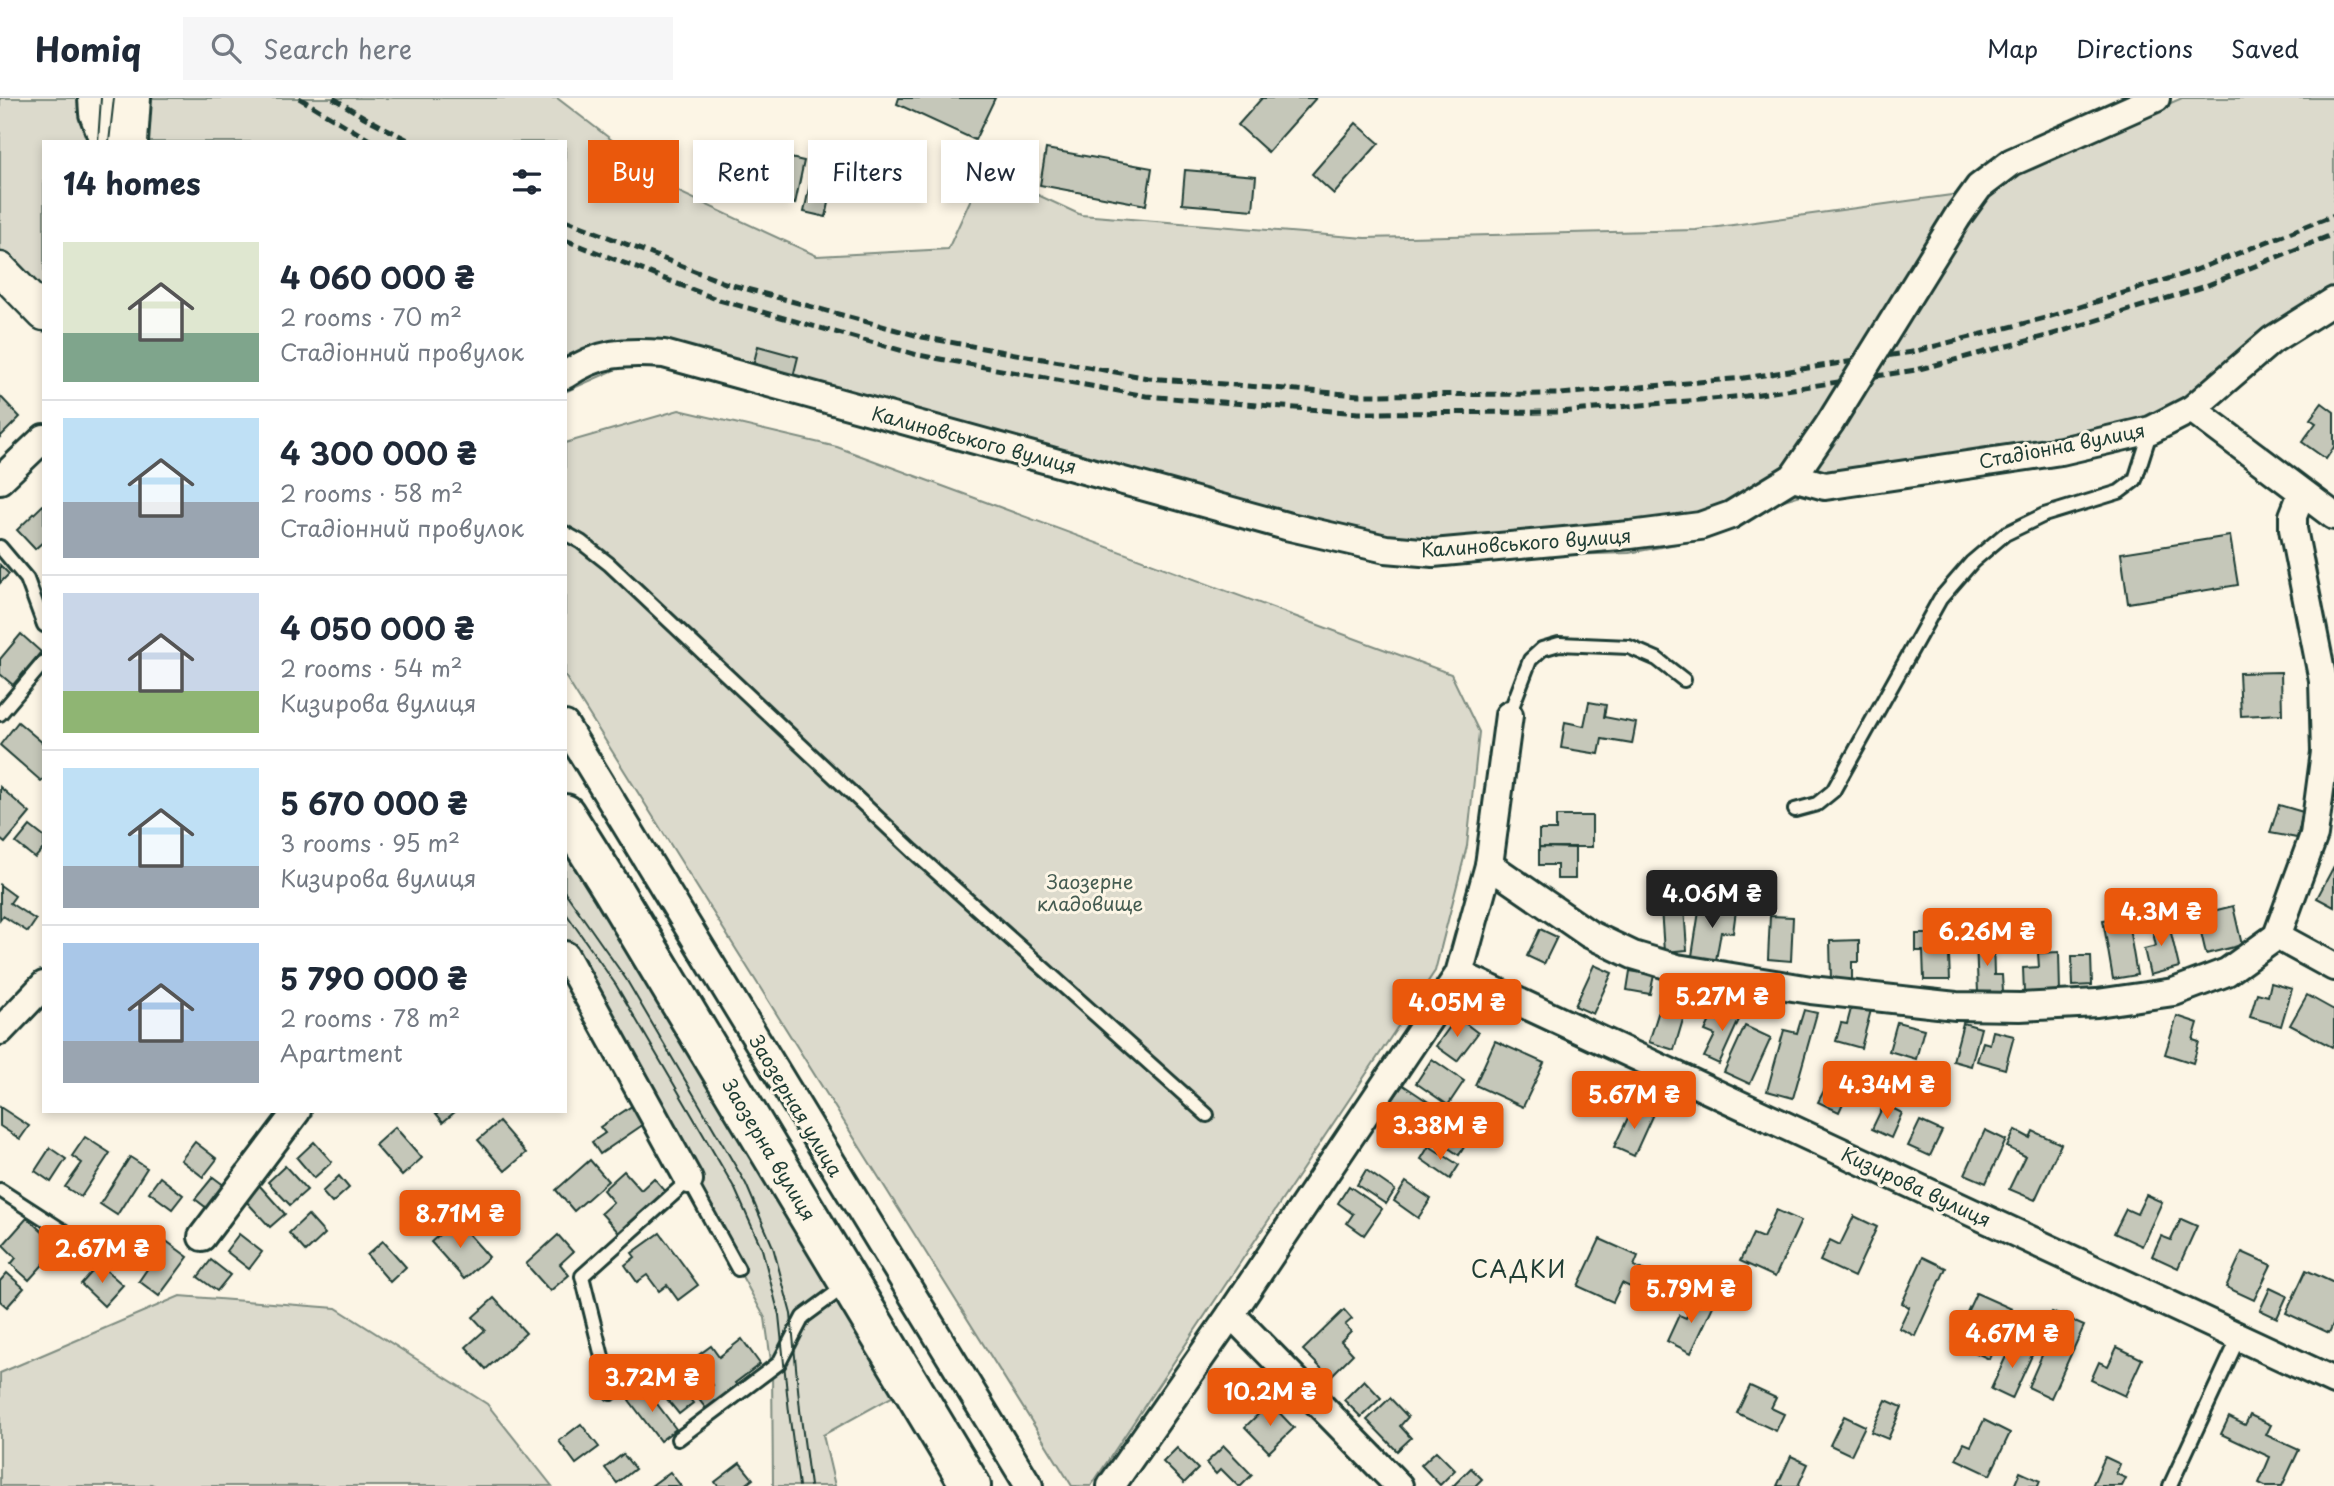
<!DOCTYPE html>
<html lang="en">
<head>
<meta charset="utf-8">
<style>
  body { margin:0; font-family:"Playpen Sans",sans-serif; background:#f6f6f7; color:#1f2937; height:100vh; display:flex; flex-direction:column; font-size:26px; white-space:nowrap }
  * { box-sizing:border-box; margin:0 }
  p { font-size:23px; color:#747a83 }
  .icon { flex:none; width:38px; height:38px; fill:none; stroke:currentColor; stroke-width:2; stroke-linecap:round; stroke-linejoin:round }
  .map { position:relative; flex:1; overflow:hidden }
  .side { position:absolute; left:42px; top:42px; width:525px; height:973px; display:flex; flex-direction:column; background:#fff; border-radius:0px; box-shadow:0 4px 10px #0003 }
  .side>* { flex:none }
  .top-card { position:absolute; left:588px; top:42px; width:665px; height:63px; display:flex; gap:14px }
  .price { position:absolute; translate:-50% -60px; padding:0 16px; border-radius:7px; background:#ea580c; color:#fff; font-size:23px; line-height:46px; filter:drop-shadow(0 2px 4px #0008) }
  .price::after { content:''; position:absolute; left:50%; top:42px; width:21px; height:16px; margin-left:-10px; background:inherit; clip-path:polygon(0 0,100% 0,50% 100%) }
  .price.current { background:#222; color:#fff }
  ul { padding:0; list-style:none }
  li { display:flex; align-items:center; gap:21px; height:175px; padding:0 21px }
  li+li { border-top:2px solid #e0e1e3 }
  li span { display:grid; place-items:center; flex:none; width:196px; height:140px; border-radius:0px; color:#555 }
  li>.icon { margin-inline-start:auto }
  span .icon { width:84px; height:84px; fill:#fffc; stroke-width:1 }
  li b { font-size:30px }
  h2 { display:flex; justify-content:space-between; align-items:center; height:84px; padding:0 21px; font-size:30px }
  .pill { padding:0 24px; border-radius:0px; background:#fff; box-shadow:0 4px 10px #0003; font-size:24px; line-height:63px }
  .pill.current { background:#ea580c; color:#fff }
  header { display:flex; align-items:center; gap:42px; box-sizing:border-box; height:98px; padding:0 35px; background:#fff; border-bottom:2px solid #e0e1e3 }
  header strong { font-size:33px }
  nav { display:flex; gap:38px; margin-inline-start:auto; font-size:24px }
  .search { width:490px; height:63px; background:#f6f6f7; display:flex; align-items:center; gap:18px; box-sizing:border-box; padding:0 24px; border-radius:0px; color:#747a83; font-size:26px }
  .map>svg:first-child { display:block }
</style>
</head>
<body>
<header>
<strong>Homiq</strong>
<div class="search"><svg class="icon" aria-label="search" viewBox="0 0 24 24"><circle cx="10" cy="10" r="6"/><path d="M15 15l6 6"/></svg>Search here</div>
<nav><a>Map</a><a>Directions</a><a>Saved</a></nav>
</header>
<div class="map">
<svg width="2334" height="1388" viewBox="0 0 2334 1388">
  <rect width="100%" height="100%" fill="#fcf5e5"/>
  <filter id="ink" filterUnits="userSpaceOnUse"><feTurbulence type="fractalNoise" baseFrequency=".0143" numOctaves="2"/><feDisplacementMap in="SourceGraphic" scale="14" xChannelSelector="R" yChannelSelector="G"/><feConvolveMatrix kernelMatrix="1 2 1 2 8 2 1 2 1" color-interpolation-filters="sRGB"/></filter>
  <g filter="url(#ink)">
    <g fill="#dcdacc" stroke="#7e8c80" stroke-width="2">
      <polygon points="0,0 96,0 110,44 44,44 44,216 0,171"/>
      <polygon points="141,0 557,0 681,95 817,158 948,151 984,72 1081,117 1365,140 1696,132 1988,92 2017,73 2182,0 2334,0 2334,193 2156,327 1844,384 1761,409 1707,436 1682,445 1629,455 1432,461 691,259 630,265 565,294 565,44 139,44"/>
      <polygon points="679,312 837,349 1451,576 1479,634 1467,748 1435,873 1091,1388 1072,1388 565,578 565,345"/>
      <polygon points="565,723 910,1289 823,1337 835,1388 773,1388 772,1270 765,1220 565,857"/>
      <polygon points="180,1198 336,1210 487,1306 552,1388 155,1388 151,1386 149,1388 0,1388 0,1275"/>
    </g>
    <g fill="#c5c7b9" stroke="#1f3d34" stroke-width="2">
      <polygon points="899,0 995,0 975,42 897,6"/>
      <polygon points="1262,0 1316,0 1268,54 1238,27"/>
      <polygon points="1356,25 1379,45 1334,96 1312,76"/>
      <polygon points="739,51 767,57 758,98 730,92"/>
      <polygon points="1046,51 1152,70 1146,107 1040,87"/>
      <polygon points="777,57 804,63 795,106 767,100"/>
      <polygon points="1185,72 1256,78 1253,112 1182,106"/>
      <polygon points="811,81 833,86 826,119 804,114"/>
      <polygon points="758,248 798,259 793,279 753,268"/>
      <polygon points="0,298 20,319 0,339"/>
      <polygon points="2322,305 2334,314 2334,349 2326,361 2302,344 2316,325 2310,321"/>
      <polygon points="44,406 44,443 35,451 17,432"/>
      <polygon points="2230,438 2238,487 2128,505 2121,455"/>
      <polygon points="0,467 9,476 0,485"/>
      <polygon points="21,536 41,554 13,587 0,576 0,561"/>
      <polygon points="2281,574 2282,616 2241,618 2239,575"/>
      <polygon points="1589,604 1606,607 1604,619 1636,625 1632,646 1602,641 1599,656 1561,650 1565,624 1584,628"/>
      <polygon points="18,624 44,646 44,680 41,683 0,647"/>
      <polygon points="0,689 30,715 5,745 0,741"/>
      <polygon points="2279,707 2303,714 2297,740 2270,735"/>
      <polygon points="1556,718 1592,718 1592,749 1539,749 1539,732 1556,732"/>
      <polygon points="30,728 44,739 44,750 35,760 16,745"/>
      <polygon points="1539,749 1575,750 1575,781 1557,781 1557,767 1539,767"/>
      <polygon points="2334,768 2334,809 2317,800"/>
      <polygon points="0,787 15,798 10,805 36,822 28,834 3,818 0,822"/>
      <polygon points="1700,807 1736,812 1733,835 1721,834 1716,862 1692,858"/>
      <polygon points="2233,808 2242,847 2206,856 2197,817"/>
      <polygon points="1684,809 1687,852 1664,854 1661,810"/>
      <polygon points="1770,818 1793,819 1791,863 1768,861"/>
      <polygon points="2127,818 2137,877 2113,881 2103,822"/>
      <polygon points="2167,818 2179,869 2150,877 2144,851 2156,848 2150,822"/>
      <polygon points="1540,831 1557,839 1544,866 1527,858"/>
      <polygon points="1916,836 1948,836 1950,882 1924,882 1923,853 1916,853"/>
      <polygon points="1993,841 1994,877 2002,877 2003,894 1978,895 1976,842"/>
      <polygon points="1859,842 1859,864 1852,864 1852,883 1831,883 1830,843"/>
      <polygon points="2059,854 2060,894 2024,895 2023,870 2039,869 2038,855"/>
      <polygon points="2072,858 2091,858 2092,887 2073,888"/>
      <polygon points="1594,867 1612,875 1593,916 1575,908"/>
      <polygon points="1630,873 1654,877 1650,896 1627,892"/>
      <polygon points="2271,885 2292,891 2281,928 2250,919 2257,895 2268,898"/>
      <polygon points="2307,897 2334,912 2334,945 2332,949 2290,927"/>
      <polygon points="1663,900 1687,908 1674,952 1649,944"/>
      <polygon points="1729,907 1743,913 1719,966 1704,959 1715,937 1705,933 1712,918 1722,922"/>
      <polygon points="1852,907 1871,912 1861,950 1836,943 1841,925 1847,926"/>
      <polygon points="1804,912 1817,915 1793,1000 1767,993 1784,932 1797,935"/>
      <polygon points="2177,918 2198,925 2193,942 2199,944 2193,965 2165,956"/>
      <polygon points="1457,919 1478,935 1457,963 1436,948"/>
      <polygon points="1897,924 1924,931 1916,961 1889,953"/>
      <polygon points="1963,925 1981,930 1971,968 1953,963"/>
      <polygon points="1745,928 1771,940 1750,986 1724,974"/>
      <polygon points="1993,933 2014,938 2005,971 1977,963 1983,944 1990,946"/>
      <polygon points="1495,943 1544,965 1523,1009 1475,987"/>
      <polygon points="1432,961 1464,983 1448,1007 1416,985"/>
      <polygon points="1830,981 1850,990 1839,1014 1818,1004"/>
      <polygon points="1403,987 1439,1011 1428,1027 1392,1003"/>
      <polygon points="635,1006 647,1024 600,1056 592,1044 605,1035 600,1029"/>
      <polygon points="1884,1006 1902,1015 1891,1040 1872,1031"/>
      <polygon points="1634,1007 1653,1016 1634,1058 1614,1049"/>
      <polygon points="0,1009 29,1028 20,1041 0,1028"/>
      <polygon points="434,1013 456,1013 443,1024"/>
      <polygon points="1454,1019 1474,1033 1459,1057 1438,1043"/>
      <polygon points="1920,1023 1942,1033 1930,1058 1908,1048"/>
      <polygon points="499,1024 526,1055 505,1073 478,1042"/>
      <polygon points="395,1029 422,1060 402,1078 375,1047"/>
      <polygon points="1985,1032 2006,1042 1986,1085 1965,1076"/>
      <polygon points="2015,1032 2030,1040 2033,1033 2061,1046 2035,1102 2009,1091 2025,1058 2007,1049"/>
      <polygon points="85,1039 110,1055 81,1099 65,1089 82,1065 72,1058"/>
      <polygon points="195,1044 217,1061 203,1079 181,1062"/>
      <polygon points="314,1044 332,1064 314,1080 297,1060"/>
      <polygon points="1429,1048 1459,1067 1450,1081 1421,1061"/>
      <polygon points="50,1050 66,1061 51,1084 35,1073"/>
      <polygon points="130,1059 147,1070 117,1117 100,1106"/>
      <polygon points="590,1062 608,1083 574,1113 556,1092"/>
      <polygon points="285,1068 307,1092 290,1107 268,1084"/>
      <polygon points="1366,1072 1395,1092 1386,1106 1357,1087"/>
      <polygon points="624,1073 641,1092 654,1080 666,1094 620,1136 601,1115 613,1104 603,1092"/>
      <polygon points="339,1078 349,1090 332,1105 322,1094"/>
      <polygon points="160,1079 183,1097 172,1111 149,1094"/>
      <polygon points="213,1079 229,1091 212,1114 195,1101"/>
      <polygon points="1406,1084 1431,1101 1418,1120 1394,1103"/>
      <polygon points="259,1087 285,1116 270,1129 244,1101"/>
      <polygon points="1349,1088 1382,1111 1364,1137 1347,1125 1353,1116 1338,1105"/>
      <polygon points="2146,1097 2162,1104 2142,1148 2114,1135 2126,1111 2137,1116"/>
      <polygon points="1776,1112 1801,1123 1775,1179 1740,1163 1753,1136 1763,1140"/>
      <polygon points="308,1117 325,1136 306,1154 289,1135"/>
      <polygon points="1854,1118 1877,1129 1854,1179 1820,1163 1830,1142 1840,1147"/>
      <polygon points="27,1120 59,1149 29,1182 11,1166 16,1160 3,1147"/>
      <polygon points="2181,1121 2197,1128 2178,1170 2152,1158 2161,1138 2171,1142"/>
      <polygon points="456,1122 489,1159 464,1181 431,1144"/>
      <polygon points="660,1135 698,1187 678,1202 667,1187 659,1193 647,1177 637,1184 625,1167 635,1159 632,1155"/>
      <polygon points="239,1136 262,1154 249,1171 226,1153"/>
      <polygon points="158,1137 188,1159 159,1198 139,1183 152,1164 143,1157"/>
      <polygon points="558,1137 573,1154 560,1166 569,1177 550,1193 526,1166"/>
      <polygon points="1600,1141 1638,1158 1634,1168 1656,1178 1647,1197 1622,1185 1613,1204 1578,1188"/>
      <polygon points="383,1143 406,1169 390,1184 367,1157"/>
      <polygon points="2242,1154 2271,1167 2254,1202 2226,1189"/>
      <polygon points="1923,1159 1946,1170 1915,1238 1899,1230 1909,1209 1902,1205"/>
      <polygon points="211,1162 230,1177 217,1193 198,1179"/>
      <polygon points="99,1166 123,1187 104,1208 81,1186"/>
      <polygon points="2306,1172 2334,1185 2334,1224 2329,1235 2286,1215"/>
      <polygon points="7,1175 24,1190 7,1209 0,1203 0,1183"/>
      <polygon points="2270,1190 2287,1198 2277,1220 2260,1212"/>
      <polygon points="1976,1195 2012,1211 1989,1261 1953,1244"/>
      <polygon points="1697,1197 1714,1206 1691,1255 1667,1243 1679,1217 1686,1220"/>
      <polygon points="494,1200 526,1235 486,1271 466,1249 485,1232 473,1219"/>
      <polygon points="1344,1212 1352,1221 1345,1227 1351,1233 1341,1243 1353,1256 1330,1279 1303,1252"/>
      <polygon points="2052,1214 2084,1228 2051,1300 2028,1289 2047,1246 2039,1242"/>
      <polygon points="742,1241 760,1266 735,1285 739,1290 708,1313 697,1299 713,1287 693,1261 711,1248 719,1259"/>
      <polygon points="2013,1243 2034,1253 2012,1301 1991,1291"/>
      <polygon points="2117,1249 2142,1261 2125,1298 2091,1282 2099,1264 2108,1268"/>
      <polygon points="667,1260 681,1279 670,1288 655,1269"/>
      <polygon points="1364,1282 1381,1300 1361,1319 1344,1302"/>
      <polygon points="1750,1288 1776,1300 1771,1310 1784,1316 1776,1333 1737,1315"/>
      <polygon points="681,1289 693,1305 679,1316 666,1300"/>
      <polygon points="645,1290 676,1331 660,1343 629,1302"/>
      <polygon points="1390,1300 1408,1319 1400,1328 1411,1340 1397,1353 1367,1322"/>
      <polygon points="1886,1302 1902,1309 1888,1341 1871,1334"/>
      <polygon points="1270,1305 1294,1330 1269,1354 1245,1329"/>
      <polygon points="2250,1317 2271,1327 2266,1337 2299,1352 2282,1388 2265,1388 2259,1385 2270,1359 2221,1336 2229,1319 2245,1327"/>
      <polygon points="1844,1318 1865,1328 1851,1357 1830,1347"/>
      <polygon points="1984,1322 2010,1335 1990,1377 1956,1361 1964,1345 1971,1348"/>
      <polygon points="581,1326 599,1349 576,1366 559,1343"/>
      <polygon points="1224,1348 1252,1377 1241,1388 1238,1388 1221,1371 1216,1376 1206,1365"/>
      <polygon points="1177,1350 1198,1371 1184,1385 1163,1364"/>
      <polygon points="1436,1353 1455,1372 1440,1387 1421,1367"/>
      <polygon points="623,1356 635,1371 617,1385 605,1370"/>
      <polygon points="1791,1358 1808,1366 1798,1388 1777,1388"/>
      <polygon points="2105,1359 2120,1366 2116,1376 2126,1380 2122,1388 2092,1388"/>
      <polygon points="740,1365 753,1381 744,1388 718,1388 715,1384"/>
      <polygon points="1471,1370 1482,1381 1475,1388 1453,1388"/>
      <polygon points="670,1374 681,1388 651,1388"/>
      <polygon points="2020,1374 2040,1383 2038,1388 2014,1388"/>
    </g>
    <g fill="none" stroke-linecap="round" stroke-linejoin="round">
      <g stroke="#1f3d34" stroke-width="18">
        <g id="service">
          <polyline points="565,435 581,444 609,466 913,753 1207,1017"/>
          <polyline points="0,449 27,481 44,527"/>
          <polyline points="0,616 44,564"/>
          <polyline points="1509,617 1530,562 1542,551 1559,546 1629,549 1657,561 1684,582"/>
          <polyline points="1795,712 1817,706 1833,693 1940,501 1972,464 2005,436 2044,417 2119,394 2135,382 2151,332"/>
          <polyline points="0,1092 68,1136"/>
          <polyline points="611,1295 582,1178 689,1082 738,1171"/>
          <polyline points="678,1341 779,1265 803,1219 845,1188"/>
          <polyline points="2170,1388 2239,1239"/>
        </g>
      </g>
      <g stroke="#1f3d34" stroke-width="32">
        <g id="minor">
          <polyline points="1958,118 1979,89 2012,64 2156,0"/>
          <path d="M565,277c34,-23 59,-24 99,-21l622,172 100,23 47,4 197,-18 70,-9 31,-11 62,-38 37,-54"/>
          <polyline points="2192,311 2334,418"/>
          <polyline points="1793,379 1825,388 2061,353 2151,332 2192,311 2272,242 2334,203"/>
          <polyline points="0,382 44,340"/>
          <polyline points="565,627 1029,1388"/>
          <polyline points="1489,767 1589,836 1633,857 1677,870 1811,892 1956,908 2020,909 2097,905 2174,894 2227,874 2277,838 2314,737 2325,654 2323,583 2293,431 2293,418 2302,395"/>
          <polyline points="2277,838 2334,869"/>
          <polyline points="565,857 689,1082"/>
          <polyline points="1459,876 2334,1283"/>
          <polyline points="0,933 44,887"/>
          <polyline points="202,1139 297,1013"/>
          <polyline points="1231,1216 1399,1388"/>
          <polyline points="1111,1388 1231,1216 1459,876 1489,767 1509,617"/>
        </g>
      </g>
      <g stroke="#1f3d34" stroke-width="37">
        <polyline id="tertiary" points="0,171 44,216"/>
      </g>
      <g stroke="#1f3d34" stroke-width="44">
        <g id="primary">
          <polyline points="98,0 99,15 110,44"/>
          <polyline points="128,44 131,0"/>
          <polyline points="565,716 612,791 971,1388"/>
        </g>
      </g>
      <use href="#service" stroke="#fcf5e5" stroke-width="12"/>
      <use href="#minor" stroke="#fcf5e5" stroke-width="26"/>
      <use href="#tertiary" stroke="#fcf5e5" stroke-width="32"/>
      <use href="#primary" stroke="#fcf5e5" stroke-width="38"/>
      <g stroke="#1f3d34" stroke-width="2">
        <polyline points="98,44 101,0"/>
        <polyline points="109,44 114,0"/>
        <polyline points="565,794 626,881 746,1086 773,1149 791,1216 800,1312 810,1388"/>
        <polyline points="565,814 616,887 735,1091 762,1151 779,1217 789,1314 799,1388"/>
      </g>
      <g stroke="#1f3d34" stroke-width="5" stroke-dasharray="10 5" stroke-linecap="butt">
        <polyline points="299,0 373,44"/>
        <polyline points="333,0 364,19 412,44"/>
        <polyline points="565,122 725,185 922,239 1148,280 1359,297 1560,296 1744,280 1912,254 2045,220 2196,172 2334,117"/>
        <polyline points="565,142 719,202 918,257 1146,298 1358,315 1560,314 1746,298 1916,272 2050,237 2203,189 2334,136"/>
      </g>
      <g stroke="#1f3d34" stroke-width="32" stroke-linecap="butt">
        <polyline id="minor-bridge" points="1830,325 1958,118"/>
      </g>
      <use href="#minor-bridge" stroke="#fcf5e5" stroke-width="26"/>
    </g>
  </g>
  <g text-anchor="middle" stroke-width="6" stroke-linejoin="round" paint-order="stroke">
    <g font-size="19" fill="#1f3d34" stroke="#fcf5e5">
      <text transform="translate(974 342) rotate(15)" y="7">Калиновського вулиця</text>
      <text transform="translate(2062 348) rotate(-11)" y="7">Стадіонна вулиця</text>
      <text transform="translate(1526 445) rotate(-4)" y="7">Калиновського вулиця</text>
      <text transform="translate(796 1008) rotate(59)" y="7">Заозерная улица</text>
      <text transform="translate(769 1052) rotate(59)" y="7">Заозерна вулиця</text>
      <text transform="translate(1916 1089) rotate(25)" y="7">Кизирова вулиця</text>
    </g>
    <g font-size="19" fill="#455c52" stroke="#fcf5e5">
      <text x="1090" y="791">Заозерне<tspan x="1090" dy="22">кладовище</tspan></text>
    </g>
    <g font-size="23" letter-spacing="2" fill="#1f3d34" stroke="#fcf5e5">
      <text x="1519" y="1180">САДКИ</text>
    </g>
  </g>
</svg>
<b class="price current" style="left:1712px;top:832px">4.06M ₴</b>
<b class="price" style="left:2161px;top:850px">4.3M ₴</b>
<b class="price" style="left:1987px;top:870px">6.26M ₴</b>
<b class="price" style="left:1722px;top:935px">5.27M ₴</b>
<b class="price" style="left:1457px;top:941px">4.05M ₴</b>
<b class="price" style="left:1887px;top:1023px">4.34M ₴</b>
<b class="price" style="left:1634px;top:1033px">5.67M ₴</b>
<b class="price" style="left:1440px;top:1064px">3.38M ₴</b>
<b class="price" style="left:460px;top:1152px">8.71M ₴</b>
<b class="price" style="left:102px;top:1187px">2.67M ₴</b>
<b class="price" style="left:1691px;top:1227px">5.79M ₴</b>
<b class="price" style="left:2012px;top:1272px">4.67M ₴</b>
<b class="price" style="left:652px;top:1316px">3.72M ₴</b>
<b class="price" style="left:1270px;top:1330px">10.2M ₴</b>
<div class="top-card">
<a class="pill current">Buy</a>
<a class="pill">Rent</a>
<a class="pill">Filters</a>
<a class="pill">New</a>
</div>
<section class="side">
<h2>14 homes<svg class="icon" aria-label="filters" viewBox="0 0 24 24"><path d="M4 7h16M4 17h16"/><circle cx="9" cy="7" r="2"/><circle cx="15" cy="17" r="2"/></svg></h2>
<ul>
<li><span style="background:linear-gradient(#dfe7d0 65%,#7fa58c 0)"><svg class="icon" aria-label="home" viewBox="0 0 24 24"><path d="M3 11l9-7 9 7M6 9v11h12V9"/></svg></span><div><b>4 060 000 ₴</b><p>2 rooms · 70 m²</p><p>Стадіонний провулок</p></div></li>
<li><span style="background:linear-gradient(#bfe0f5 60%,#9aa5b1 0)"><svg class="icon" aria-label="home" viewBox="0 0 24 24"><path d="M3 11l9-7 9 7M6 9v11h12V9"/></svg></span><div><b>4 300 000 ₴</b><p>2 rooms · 58 m²</p><p>Стадіонний провулок</p></div></li>
<li><span style="background:linear-gradient(#c9d6e8 70%,#8fb573 0)"><svg class="icon" aria-label="home" viewBox="0 0 24 24"><path d="M3 11l9-7 9 7M6 9v11h12V9"/></svg></span><div><b>4 050 000 ₴</b><p>2 rooms · 54 m²</p><p>Кизирова вулиця</p></div></li>
<li><span style="background:linear-gradient(#bfe0f5 70%,#9aa5b1 0)"><svg class="icon" aria-label="home" viewBox="0 0 24 24"><path d="M3 11l9-7 9 7M6 9v11h12V9"/></svg></span><div><b>5 670 000 ₴</b><p>3 rooms · 95 m²</p><p>Кизирова вулиця</p></div></li>
<li><span style="background:linear-gradient(#a9c7e8 70%,#9aa5b1 0)"><svg class="icon" aria-label="home" viewBox="0 0 24 24"><path d="M3 11l9-7 9 7M6 9v11h12V9"/></svg></span><div><b>5 790 000 ₴</b><p>2 rooms · 78 m²</p><p>Apartment</p></div></li>
</ul>
</section>
</div>
</body>
</html>
